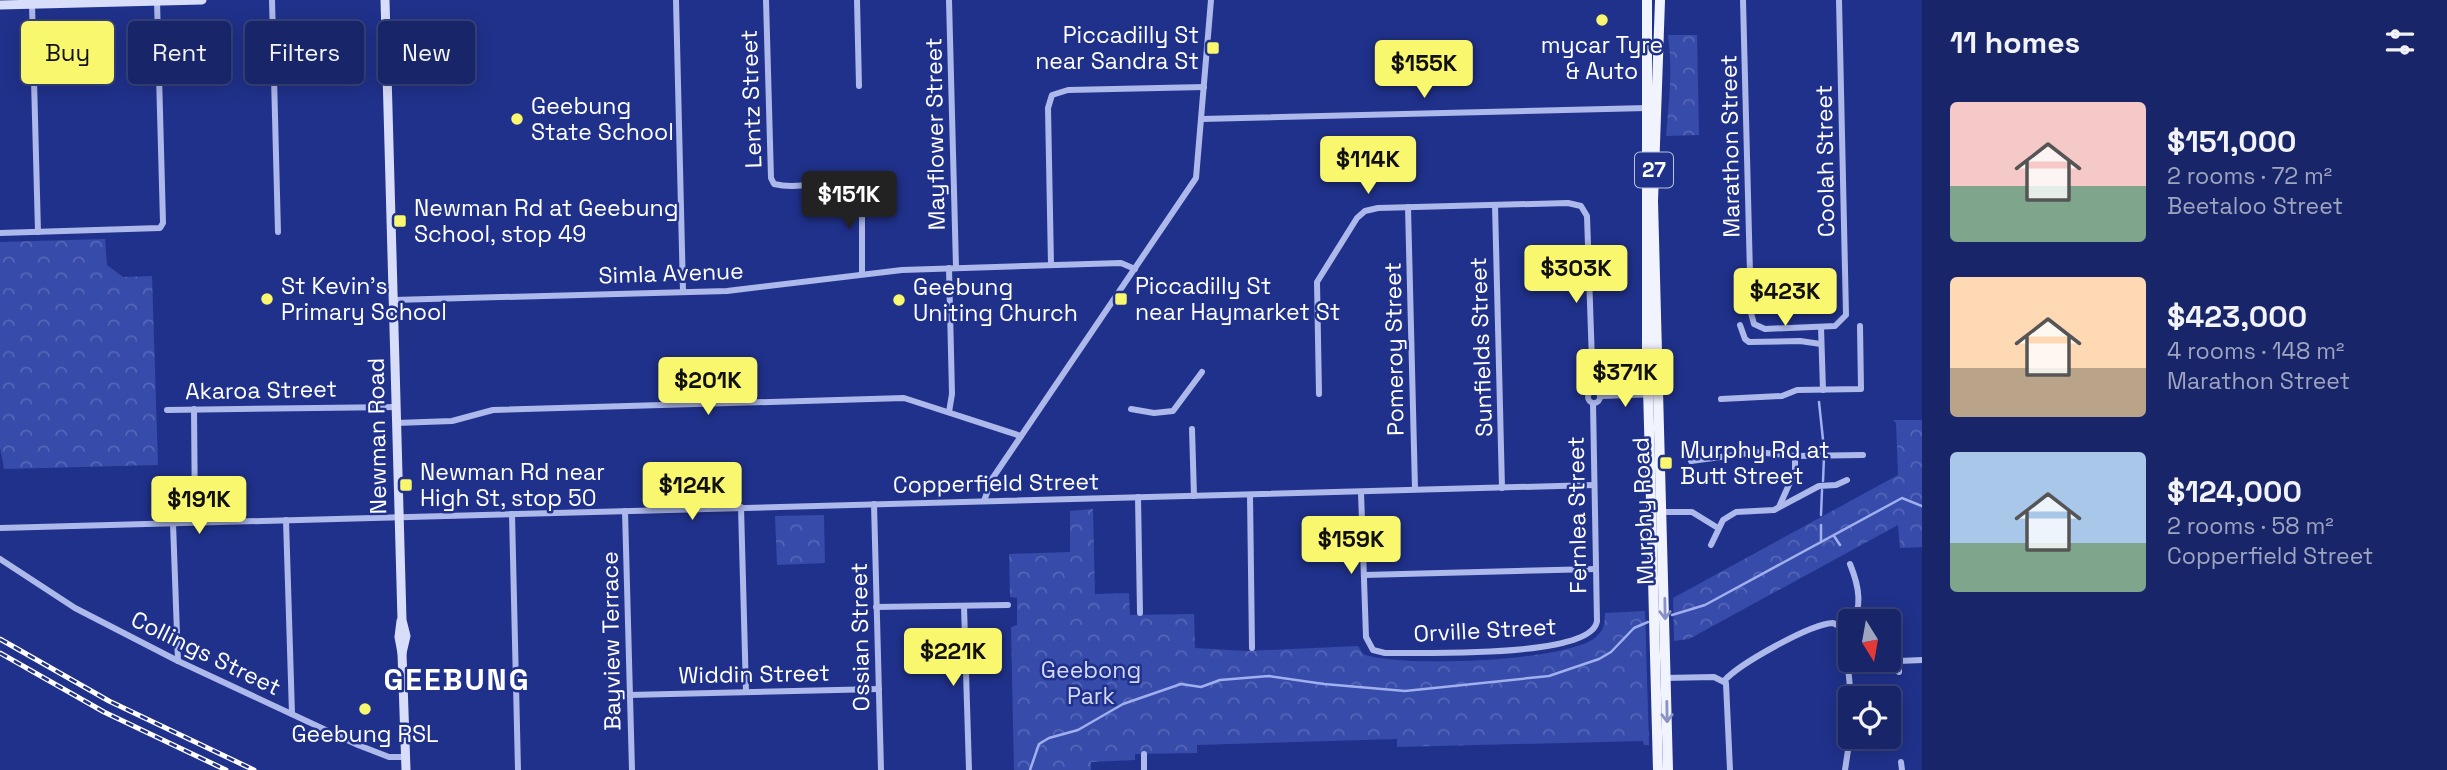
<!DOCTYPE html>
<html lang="en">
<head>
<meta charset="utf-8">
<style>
  body { margin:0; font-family:"Space Grotesk",sans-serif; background:#212d6e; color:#f1f3f6; height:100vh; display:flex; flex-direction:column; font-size:26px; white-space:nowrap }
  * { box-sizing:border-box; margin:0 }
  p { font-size:23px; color:#9fa5c0 }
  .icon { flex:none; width:38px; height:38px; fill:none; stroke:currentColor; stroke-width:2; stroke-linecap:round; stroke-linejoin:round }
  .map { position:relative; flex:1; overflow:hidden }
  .side { display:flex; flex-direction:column; background:#182568; width:525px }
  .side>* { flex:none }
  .banner { position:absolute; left:21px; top:21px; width:665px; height:63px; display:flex; gap:14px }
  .needle { width:46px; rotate:169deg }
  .tools { position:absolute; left:1838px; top:609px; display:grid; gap:14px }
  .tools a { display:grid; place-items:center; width:63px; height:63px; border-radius:7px; background:#182568; box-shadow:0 4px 18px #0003,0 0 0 2px #36427c; font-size:35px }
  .price { position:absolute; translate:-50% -60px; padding:0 16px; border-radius:7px; background:#f9f76d; color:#111; font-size:23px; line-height:46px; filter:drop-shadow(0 2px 4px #0008) }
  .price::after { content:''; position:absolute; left:50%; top:42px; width:21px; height:16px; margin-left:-10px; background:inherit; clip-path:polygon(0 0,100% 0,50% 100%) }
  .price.selected { background:#222; color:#fff }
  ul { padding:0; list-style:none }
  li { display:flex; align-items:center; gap:21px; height:175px; padding:0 28px }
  li span { display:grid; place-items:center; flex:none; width:196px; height:140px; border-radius:7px; color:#555 }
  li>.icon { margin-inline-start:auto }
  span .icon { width:84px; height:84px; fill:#fffc; stroke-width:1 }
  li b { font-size:30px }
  h2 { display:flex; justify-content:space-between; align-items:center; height:84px; padding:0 28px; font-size:30px }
  .chip { padding:0 24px; border-radius:7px; background:#182568; box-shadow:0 4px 18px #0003,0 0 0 2px #36427c; font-size:24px; line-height:63px }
  .chip.selected { background:#f9f76d; color:#111 }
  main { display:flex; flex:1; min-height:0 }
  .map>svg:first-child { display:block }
</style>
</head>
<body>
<main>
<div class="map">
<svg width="1922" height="770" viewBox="0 0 1922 770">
  <defs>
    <pattern id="park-crowns" width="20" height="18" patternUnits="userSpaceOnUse" patternTransform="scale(1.75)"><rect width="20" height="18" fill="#374baa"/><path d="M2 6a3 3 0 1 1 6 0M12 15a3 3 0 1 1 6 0" fill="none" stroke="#5566b7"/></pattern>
  </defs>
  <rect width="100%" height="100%" fill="#20318b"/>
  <g fill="url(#park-crowns)">
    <path d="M1668,35h29l2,100 -33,1c3,-36 7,-64 2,-101z"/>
    <polygon points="105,239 107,265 123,277 152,276 158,465 4,469 0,448 0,242"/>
    <polygon points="1893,420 1922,420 1922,547 1900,548 1898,525 1689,639 1674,641 1673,598 1898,475 1896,423"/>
    <path d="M1093,509l2,85 34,-1 1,22 64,-1 1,34 52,3 111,-5 5,8c34,14 205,8 233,-17 8,-7 9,-14 9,-24l40,-2 4,134h-5l-1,-4 -246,6v-8l-200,6v8l-62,1v6l-44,2v8h-77l-3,-143 6,-2v-27l-7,-1 -1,-43 61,-2v-41z"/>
    <polygon points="824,515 825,563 777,565 775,516"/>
  </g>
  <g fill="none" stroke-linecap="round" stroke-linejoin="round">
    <g stroke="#a0afed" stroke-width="2.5">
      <polyline points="1819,402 1824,449"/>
      <polyline points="1823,481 1824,457"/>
      <polyline points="1821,515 1822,490"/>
      <polyline points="1821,525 1821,542"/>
      <polyline points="1834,536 1840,545"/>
      <polyline points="1672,615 1705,605 1902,498 1922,506"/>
      <polyline points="1030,770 1039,744 1049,738 1078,730 1123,704 1181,684 1201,687 1220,680 1269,676 1324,684 1405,691 1549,676 1599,659 1611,652 1634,628 1648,622"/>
    </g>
    <g stroke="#adb8eb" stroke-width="6">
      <polyline points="272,0 278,232"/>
      <polyline points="676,0 683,292"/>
      <path d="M766,0l5,178 3,6c12,3 28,2 40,0 16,-2 28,-16 43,-6l5,14v82"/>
      <polyline points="857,0 859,86"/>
      <polyline points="949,0 956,267"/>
      <polyline points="1743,0 1751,313 1754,324 1765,329 1835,326 1846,315 1839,0"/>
      <polyline points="32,4 38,232"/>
      <polyline points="1202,119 1647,108"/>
      <polyline points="1495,205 1502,488"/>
      <polyline points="1408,207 1415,489"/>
      <polyline points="0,233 160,228 163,223 157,1"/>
      <polyline points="1051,265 1048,108 1052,95 1068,90 1204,87"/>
      <polyline points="949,268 952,394 949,412"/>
      <polyline points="393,300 727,291 902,270 1121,263 1135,269"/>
      <polyline points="1740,325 1745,339 1749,342 1800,341 1821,344"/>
      <polyline points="1821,327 1823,390"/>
      <circle cx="1594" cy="397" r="6"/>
      <polyline points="1319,394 1317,282 1357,218 1365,211 1378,208 1568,203 1581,206 1587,216 1593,391"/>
      <polyline points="1601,396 1659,394"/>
      <polyline points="1721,399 1782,396 1797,390 1861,389 1860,326"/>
      <polyline points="194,409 195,522"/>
      <polyline points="1131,409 1154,413 1173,411 1202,372"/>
      <polyline points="167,410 397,407"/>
      <polyline points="396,423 452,421 493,410 904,398 1021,436"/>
      <polyline points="1192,429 1194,496"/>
      <polyline points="1691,461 1757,452 1795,456 1863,455"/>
      <path d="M1361,492l5,145 7,13 12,3c34,-1 207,6 212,-32l-4,-218"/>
      <polyline points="1250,495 1252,648"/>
      <polyline points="1138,497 1140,613"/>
      <polyline points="984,501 992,479 1196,178 1211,0"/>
      <polyline points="874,504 881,770"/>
      <polyline points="741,507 746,692"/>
      <polyline points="1779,507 1795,471 1795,456"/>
      <polyline points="625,511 632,770"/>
      <polyline points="1663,512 1692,512 1718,528"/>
      <polyline points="512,514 518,770"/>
      <polyline points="286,520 292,714"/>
      <polyline points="173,523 178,661"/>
      <polyline points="0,528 1594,485"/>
      <polyline points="1711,545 1723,520 1736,512 1774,510 1819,486 1836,485 1847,480"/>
      <polyline points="0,559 75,608 178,661 358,745 389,757 405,757"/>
      <path d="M1850,564c7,17 14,41 2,57"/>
      <polyline points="1364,575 1596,569"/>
      <polyline points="964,606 969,770"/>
      <polyline points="876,607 1008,605"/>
      <polyline points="1899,646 1899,672"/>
      <polyline points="1899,661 1922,660"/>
      <polyline points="1664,678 1714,677 1726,683 1730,770"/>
      <path d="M1724,681c15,-17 86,-57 109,-58l10,5 2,7 6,63"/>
      <polyline points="629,695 879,689"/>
      <polyline points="1144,754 1144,770"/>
      <polyline points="1901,762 1902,770"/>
      <polyline points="1845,770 1850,737"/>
    </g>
    <g stroke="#d8ddf9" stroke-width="9">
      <polyline points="385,0 402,620 406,636 402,653"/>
      <polyline points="0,5 202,0"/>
      <polyline points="401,621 399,637 402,653 406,770"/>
    </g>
    <g stroke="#f1f3fe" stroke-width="10">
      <polyline points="1647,0 1647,349 1658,770"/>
      <polyline points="1660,0 1653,201 1668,770"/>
    </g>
    <g stroke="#fff" stroke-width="5">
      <g id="rail">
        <polyline points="0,639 109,701 254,770"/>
        <polyline points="0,653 104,712 226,770"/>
      </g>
    </g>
    <use href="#rail" stroke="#20318b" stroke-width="2.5" stroke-dasharray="8" stroke-linecap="butt"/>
  </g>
  <defs><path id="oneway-shaft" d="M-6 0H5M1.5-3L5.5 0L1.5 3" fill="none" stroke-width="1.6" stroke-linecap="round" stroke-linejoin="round" transform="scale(1.75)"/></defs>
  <g stroke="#8892c4">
    <use href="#oneway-shaft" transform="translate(1665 609) rotate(89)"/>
    <use href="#oneway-shaft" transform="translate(1667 712) rotate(89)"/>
  </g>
  <g fill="#f9f76d" stroke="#20318b" stroke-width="2.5">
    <circle cx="1602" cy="20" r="7"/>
    <rect x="1206" y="41" width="14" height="14" rx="3.5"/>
    <circle cx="517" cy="119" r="7"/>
    <rect x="393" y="214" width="14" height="14" rx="3.5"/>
    <circle cx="267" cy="299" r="7"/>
    <rect x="1114" y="292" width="14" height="14" rx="3.5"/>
    <circle cx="899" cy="300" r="7"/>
    <rect x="1659" y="456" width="14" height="14" rx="3.5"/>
    <rect x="399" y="478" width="14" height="14" rx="3.5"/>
    <circle cx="365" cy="709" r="7"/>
  </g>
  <g text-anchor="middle" stroke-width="5" stroke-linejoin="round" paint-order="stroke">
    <rect fill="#20318b" stroke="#bcc1dc" stroke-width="2" x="1635" y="152.5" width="38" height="35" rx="5"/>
    <g font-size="21" font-weight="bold" fill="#fff">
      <text x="1654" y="177">27</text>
    </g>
    <g font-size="23" fill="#fff" stroke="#20318b" text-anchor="start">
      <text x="1199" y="43" text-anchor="end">Piccadilly St<tspan x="1199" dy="26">near Sandra St</tspan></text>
      <text x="1602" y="53" text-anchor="middle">mycar Tyre<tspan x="1602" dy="26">&amp; Auto</tspan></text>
      <text x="531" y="114">Geebung<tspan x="531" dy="26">State School</tspan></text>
      <text x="414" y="216">Newman Rd at Geebung<tspan x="414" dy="26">School, stop 49</tspan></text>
      <text x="281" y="294">St Kevin's<tspan x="281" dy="26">Primary School</tspan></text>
      <text x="1135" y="294">Piccadilly St<tspan x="1135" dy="26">near Haymarket St</tspan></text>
      <text x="913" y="295">Geebung<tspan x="913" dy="26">Uniting Church</tspan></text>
      <text x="1680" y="458">Murphy Rd at<tspan x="1680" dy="26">Butt Street</tspan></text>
      <text x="420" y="480">Newman Rd near<tspan x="420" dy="26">High St, stop 50</tspan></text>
      <text x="365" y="742" text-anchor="middle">Geebung RSL</text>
    </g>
    <g font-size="23" fill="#fff" stroke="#20318b">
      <text transform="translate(751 99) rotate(-92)" y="8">Lentz Street</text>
      <text transform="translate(935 134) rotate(-91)" y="8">Mayflower Street</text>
      <text transform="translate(1730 146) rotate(-91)" y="8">Marathon Street</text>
      <text transform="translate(1825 161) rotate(-91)" y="8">Coolah Street</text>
      <text transform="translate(671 273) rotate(-2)" y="8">Simla Avenue</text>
      <text transform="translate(1481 347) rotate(-92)" y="8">Sunfields Street</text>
      <text transform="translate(1394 349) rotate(-91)" y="8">Pomeroy Street</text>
      <text transform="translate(261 390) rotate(-1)" y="8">Akaroa Street</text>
      <text transform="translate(377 436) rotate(-91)" y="8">Newman Road</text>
      <text transform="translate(996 483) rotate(-1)" y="8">Copperfield Street</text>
      <text transform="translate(1643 511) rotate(-92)" y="8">Murphy Road</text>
      <text transform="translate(1577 515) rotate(-91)" y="8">Fernlea Street</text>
      <text transform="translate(1485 630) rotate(-3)" y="8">Orville Street</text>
      <text transform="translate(860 637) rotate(-91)" y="8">Ossian Street</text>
      <text transform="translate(611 641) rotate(-91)" y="8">Bayview Terrace</text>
      <text transform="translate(206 653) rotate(26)" y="8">Collings Street</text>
      <text transform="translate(754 674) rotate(-1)" y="8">Widdin Street</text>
    </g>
    <g font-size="23" fill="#d2d8f8" stroke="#20318b">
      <text x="1091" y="678">Geebong<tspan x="1091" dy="26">Park</tspan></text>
    </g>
    <g font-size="30" font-weight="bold" letter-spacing="2" fill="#fff" stroke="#20318b">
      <text x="457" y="690">GEEBUNG</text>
    </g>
  </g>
</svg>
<div class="tools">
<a><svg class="needle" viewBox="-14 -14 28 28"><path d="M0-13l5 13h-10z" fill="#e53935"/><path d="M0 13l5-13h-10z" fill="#9fa5c0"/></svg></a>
<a><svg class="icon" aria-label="locate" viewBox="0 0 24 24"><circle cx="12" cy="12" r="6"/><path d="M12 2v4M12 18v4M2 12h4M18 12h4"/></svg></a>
</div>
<b class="price" style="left:1424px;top:100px">$155K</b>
<b class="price" style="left:1368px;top:196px">$114K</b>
<b class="price selected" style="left:849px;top:231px">$151K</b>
<b class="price" style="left:1576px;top:305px">$303K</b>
<b class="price" style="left:1785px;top:328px">$423K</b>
<b class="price" style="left:1625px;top:409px">$371K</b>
<b class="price" style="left:708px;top:417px">$201K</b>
<b class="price" style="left:692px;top:522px">$124K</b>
<b class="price" style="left:199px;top:536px">$191K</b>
<b class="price" style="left:1351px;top:576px">$159K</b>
<b class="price" style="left:953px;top:688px">$221K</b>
<div class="banner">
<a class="chip selected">Buy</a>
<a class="chip">Rent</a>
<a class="chip">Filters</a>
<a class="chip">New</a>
</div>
</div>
<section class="side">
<h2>11 homes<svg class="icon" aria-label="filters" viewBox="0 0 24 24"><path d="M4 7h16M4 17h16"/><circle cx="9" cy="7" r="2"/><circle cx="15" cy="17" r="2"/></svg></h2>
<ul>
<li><span style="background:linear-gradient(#f6c9c9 60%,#7fa58c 0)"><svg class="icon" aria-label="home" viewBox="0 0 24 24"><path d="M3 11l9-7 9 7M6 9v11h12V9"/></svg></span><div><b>$151,000</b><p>2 rooms · 72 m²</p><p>Beetaloo Street</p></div></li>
<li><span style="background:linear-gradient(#ffd9b3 65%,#b9a48a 0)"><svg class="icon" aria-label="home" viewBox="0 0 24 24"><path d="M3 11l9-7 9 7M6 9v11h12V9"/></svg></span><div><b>$423,000</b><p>4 rooms · 148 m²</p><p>Marathon Street</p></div></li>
<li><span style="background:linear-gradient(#a9c7e8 65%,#7fa58c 0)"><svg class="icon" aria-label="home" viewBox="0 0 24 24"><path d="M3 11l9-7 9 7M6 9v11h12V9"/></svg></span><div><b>$124,000</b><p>2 rooms · 58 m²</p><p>Copperfield Street</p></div></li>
</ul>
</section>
</main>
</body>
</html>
